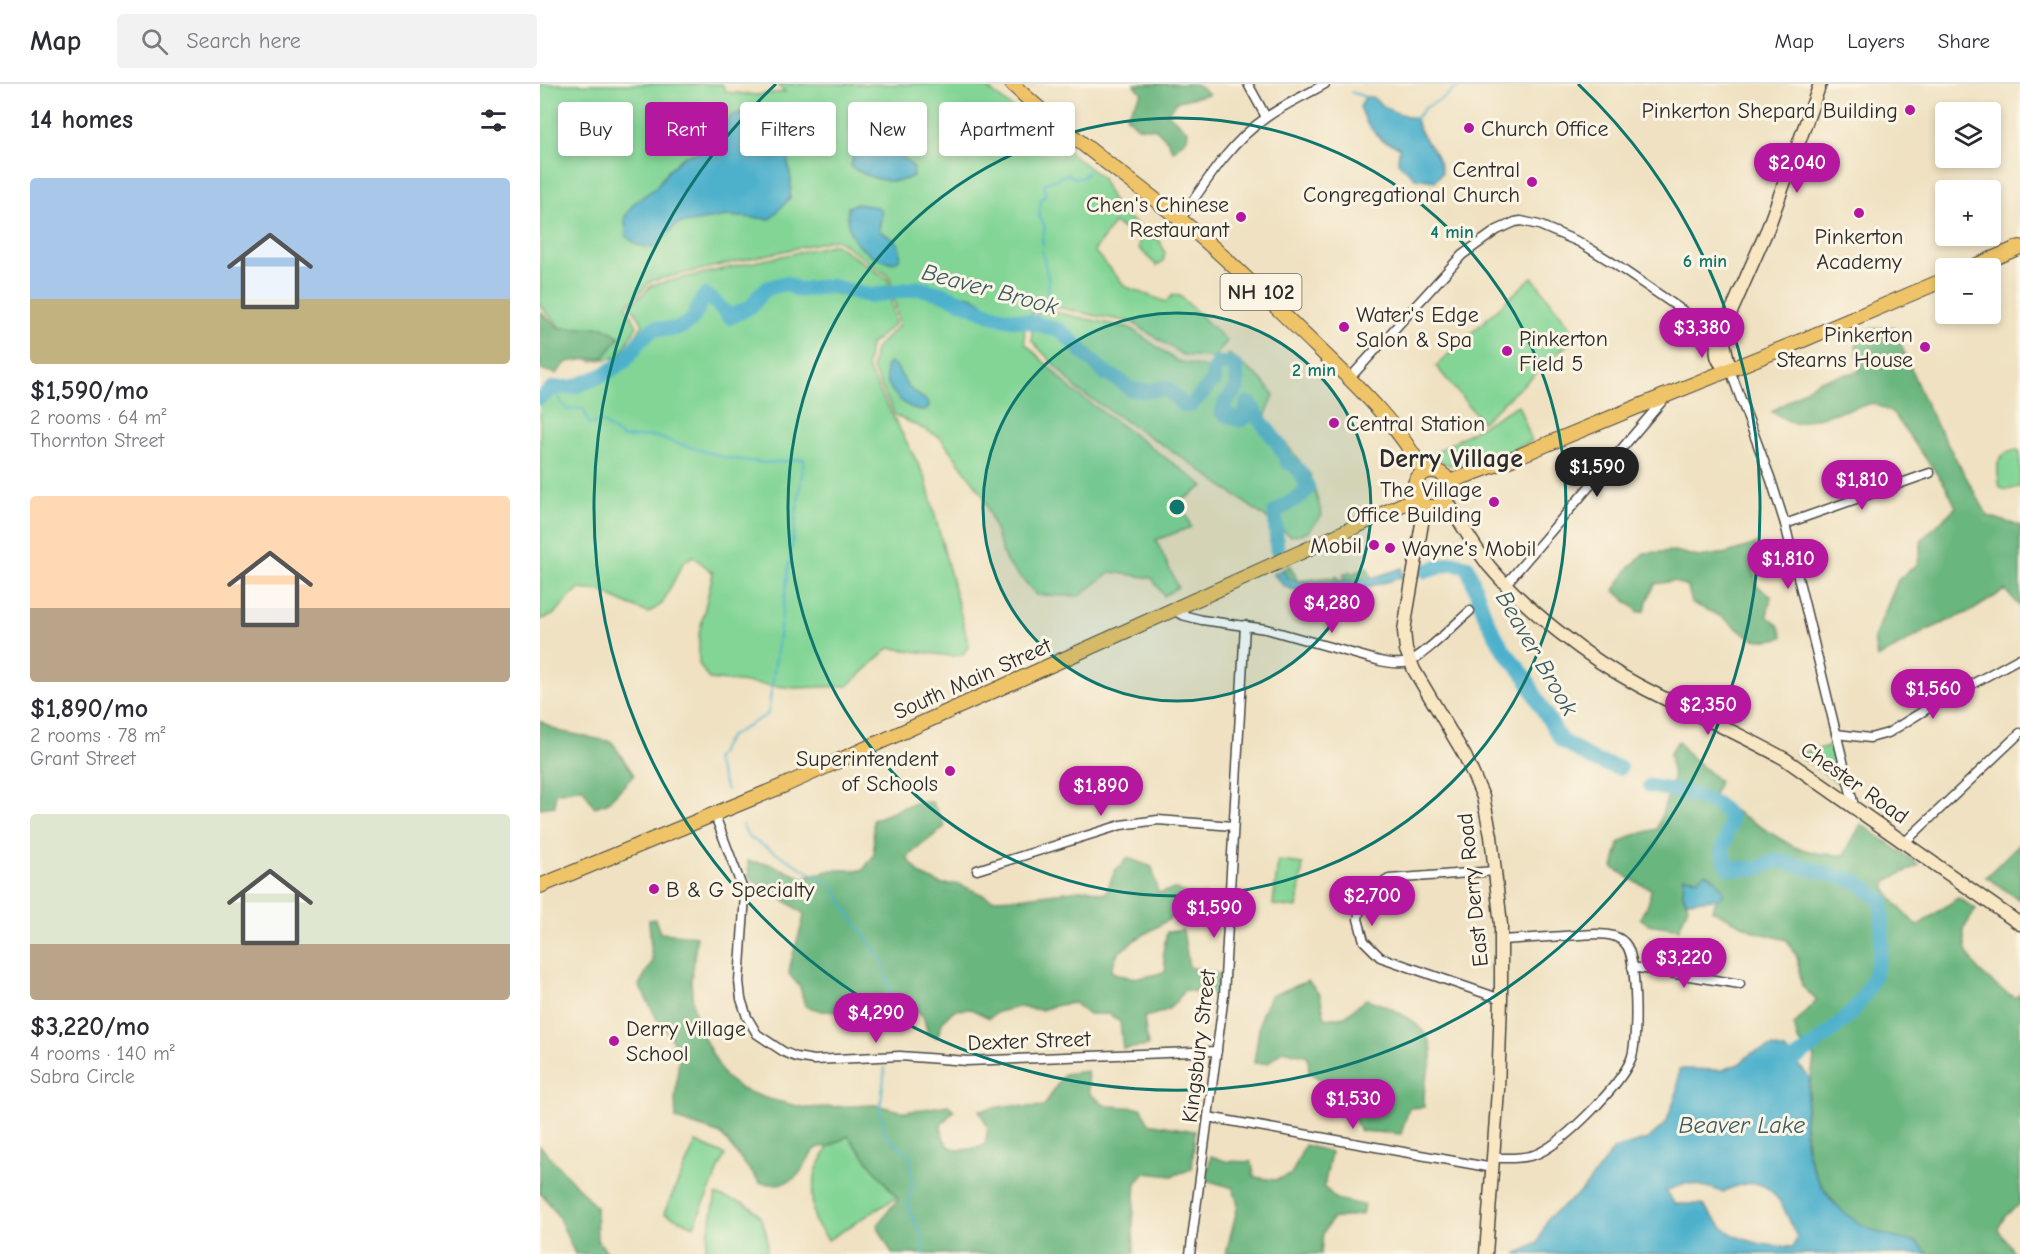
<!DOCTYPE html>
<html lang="en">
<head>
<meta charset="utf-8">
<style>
  body { margin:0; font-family:"Comic Neue",sans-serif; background:#f2f2f3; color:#2b2b33; height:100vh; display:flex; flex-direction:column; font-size:22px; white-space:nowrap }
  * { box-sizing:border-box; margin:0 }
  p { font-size:20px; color:#7c7c81 }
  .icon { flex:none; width:33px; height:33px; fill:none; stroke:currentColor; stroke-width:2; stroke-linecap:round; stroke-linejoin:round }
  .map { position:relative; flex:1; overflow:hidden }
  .details { display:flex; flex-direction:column; background:#fff; width:540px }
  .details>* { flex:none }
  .hud { position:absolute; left:18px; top:18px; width:570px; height:54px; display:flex; gap:12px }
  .controls { position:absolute; left:1395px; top:18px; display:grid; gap:12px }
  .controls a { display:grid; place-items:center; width:66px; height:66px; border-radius:6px; background:#fff; box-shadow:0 3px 9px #0003; font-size:30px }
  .price { position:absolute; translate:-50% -51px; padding:0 14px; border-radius:21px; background:#b5179e; color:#fff; font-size:20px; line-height:39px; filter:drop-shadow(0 2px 3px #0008) }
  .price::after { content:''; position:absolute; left:50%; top:36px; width:18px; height:14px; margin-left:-9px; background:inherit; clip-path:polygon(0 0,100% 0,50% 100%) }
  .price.selected { background:#222; color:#fff }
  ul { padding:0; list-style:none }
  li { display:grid; align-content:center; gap:12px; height:318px; padding:0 30px }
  li span { display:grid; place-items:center; height:186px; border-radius:6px; color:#555 }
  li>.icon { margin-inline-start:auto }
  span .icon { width:108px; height:108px; fill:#fffc; stroke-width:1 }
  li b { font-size:26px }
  h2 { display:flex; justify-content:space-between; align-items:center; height:72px; padding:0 30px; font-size:26px }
  .pill { padding:0 21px; border-radius:6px; background:#fff; box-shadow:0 3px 9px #0003; font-size:21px; line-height:54px }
  .pill.selected { background:#b5179e; color:#fff }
  header { display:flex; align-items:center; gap:36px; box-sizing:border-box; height:84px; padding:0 30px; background:#fff; border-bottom:2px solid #e1e1e2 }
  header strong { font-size:28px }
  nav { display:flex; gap:33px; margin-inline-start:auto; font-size:21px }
  .search { width:420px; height:54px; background:#f2f2f3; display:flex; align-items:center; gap:15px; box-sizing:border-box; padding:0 21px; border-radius:6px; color:#7c7c81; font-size:22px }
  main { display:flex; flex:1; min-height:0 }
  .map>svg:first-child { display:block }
</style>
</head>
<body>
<header>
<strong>Map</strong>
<div class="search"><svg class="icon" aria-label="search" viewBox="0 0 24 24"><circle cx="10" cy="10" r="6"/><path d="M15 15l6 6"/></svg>Search here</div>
<nav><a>Map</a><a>Layers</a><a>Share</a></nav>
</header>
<main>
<section class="details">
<h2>14 homes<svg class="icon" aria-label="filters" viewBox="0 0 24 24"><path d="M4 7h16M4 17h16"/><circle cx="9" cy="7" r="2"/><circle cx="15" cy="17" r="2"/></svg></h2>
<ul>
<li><span style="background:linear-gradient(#a9c7e8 65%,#c2b280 0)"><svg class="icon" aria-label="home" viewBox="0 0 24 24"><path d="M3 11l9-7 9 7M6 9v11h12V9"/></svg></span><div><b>$1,590/mo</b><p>2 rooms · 64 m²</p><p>Thornton Street</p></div></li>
<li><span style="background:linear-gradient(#ffd9b3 60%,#b9a48a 0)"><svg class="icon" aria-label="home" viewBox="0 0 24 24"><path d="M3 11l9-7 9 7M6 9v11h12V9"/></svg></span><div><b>$1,890/mo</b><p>2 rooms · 78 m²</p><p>Grant Street</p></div></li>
<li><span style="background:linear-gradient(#dfe7d0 70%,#b9a48a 0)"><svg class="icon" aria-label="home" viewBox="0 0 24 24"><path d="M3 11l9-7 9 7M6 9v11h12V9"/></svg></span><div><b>$3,220/mo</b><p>4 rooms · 140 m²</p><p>Sabra Circle</p></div></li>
</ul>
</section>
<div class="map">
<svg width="1480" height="1170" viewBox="0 0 1480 1170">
  <rect width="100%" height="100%" fill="#fcf5e5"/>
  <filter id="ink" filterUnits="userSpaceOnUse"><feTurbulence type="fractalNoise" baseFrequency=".0167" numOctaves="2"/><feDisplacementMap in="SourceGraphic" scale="12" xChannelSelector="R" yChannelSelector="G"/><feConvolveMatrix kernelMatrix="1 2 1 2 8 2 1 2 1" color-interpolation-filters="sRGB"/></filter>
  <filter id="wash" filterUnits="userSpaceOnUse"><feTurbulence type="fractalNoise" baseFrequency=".008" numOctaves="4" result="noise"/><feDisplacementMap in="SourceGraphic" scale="24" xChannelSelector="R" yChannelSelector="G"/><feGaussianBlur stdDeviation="1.35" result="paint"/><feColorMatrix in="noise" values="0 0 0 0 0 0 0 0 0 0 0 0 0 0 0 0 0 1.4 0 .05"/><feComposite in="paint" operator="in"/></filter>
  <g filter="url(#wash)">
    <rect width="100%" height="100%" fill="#efe1c1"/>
    <g fill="#83d596" stroke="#578060" stroke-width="1.5">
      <polygon points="0,0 182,0 186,8 216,11 245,8 237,0 442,0 561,93 578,127 620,157 625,169 623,177 617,182 599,164 600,155 574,139 554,167 586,203 626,218 633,211 640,212 687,257 674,274 643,271 592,238 557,232 502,220 484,237 485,259 532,306 664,402 641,417 651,443 616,456 638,503 624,512 612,494 571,488 539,512 497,511 466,478 443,411 400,353 355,331 332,284 335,265 359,241 350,193 296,155 111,197 86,222 97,242 79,273 52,277 0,222"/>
      <polygon points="295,160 348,195 355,240 330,261 327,283 385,393 429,562 422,571 411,572 349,564 308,602 255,604 169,595 159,580 159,550 173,489 153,472 143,479 122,520 108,529 80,517 62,507 38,505 13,531 0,536 0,306 52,291 82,275 103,240 91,221 112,201"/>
      <polygon points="992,193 1037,252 942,338 896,282"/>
      <polygon points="500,225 590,244 637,277 674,286 689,270 720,294 734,311 725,333 770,390 782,431 768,448 751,452 649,378 539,307 492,257 492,239"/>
      <path d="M978,321l14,36c-23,10 -64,32 -89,22 -4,-1 -8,-5 -12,-8z"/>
      <path d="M1477,366l3,1v36l-13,3 -7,-2c-3,-21 -8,-34 17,-38z"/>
      <polygon points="1291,662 1303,702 1257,670"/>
      <polygon points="738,777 763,780 757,824 733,821"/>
      <polygon points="308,1052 357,1113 288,1156 274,1136 272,1112 276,1087 288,1063"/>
      <polygon points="156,1058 185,1071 154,1142 124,1129"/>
      <path d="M176,1111c9,3 20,5 29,9 18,8 25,31 21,50h-62z"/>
    </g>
    <g fill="#6ab67f" stroke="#4a7055" stroke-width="1.5">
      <polygon points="594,0 656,0 669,10 638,17 627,29 648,47 647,54 633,67 627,56 616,45 598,43 586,32 602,9"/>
      <polygon points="0,228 19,244 64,243 80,253 64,273 27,278 16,290 0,285"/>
      <polygon points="1354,243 1380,307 1394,336 1448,432 1480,442 1480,523 1465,506 1433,526 1385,547 1337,574 1334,554 1358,496 1378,479 1382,455 1416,423 1405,401 1353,329 1333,319 1254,340 1232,328 1278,297 1320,287 1316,262 1326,245"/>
      <path d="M1216,460l-2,25 2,16 15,11 -4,20 12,10 4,11c-31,9 -36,-2 -60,-19 -10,-6 -21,-10 -31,-15l-4,-16 -14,-6 -19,3 -8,17 -2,10 -6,1 -25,-22 14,-21 16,-16 31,-2 24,6 28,-4z"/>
      <path d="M750,481l8,16 31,-4 1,2 7,-3 3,5 5,-2 -2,-4 7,-4 2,3 15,-7 5,11c-29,4 -58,9 -86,0l-3,-9z"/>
      <polygon points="0,637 18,647 72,658 94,691 67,719 54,723 43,704 15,709 15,722 0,724"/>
      <polygon points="1138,657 1147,669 1179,697 1173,714 1254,763 1281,770 1304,771 1321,740 1379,781 1346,797 1345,805 1357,821 1377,842 1418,814 1436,825 1423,846 1426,867 1439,887 1460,905 1476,914 1480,909 1480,1120 1465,1132 1458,1145 1475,1170 1388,1170 1377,1158 1361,1156 1327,1145 1302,1129 1278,1096 1267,1067 1265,1036 1274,973 1258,956 1254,941 1277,916 1262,902 1257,873 1247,856 1216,848 1172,826 1177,815 1184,808 1158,795 1144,793 1143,811 1148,822 1139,845 1108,840 1100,834 1109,818 1111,805 1094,797 1073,784 1079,760 1091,752 1117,745 1133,696 1130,669"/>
      <path d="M392,718l13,24c-13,13 -26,18 -38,32l14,17 20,9h18l33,15 26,-1 69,-9 18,5 10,-23 13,-13 24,9 6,26 17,-4 12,4 36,5 -4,16 -38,-2 -46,28 -18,14 -6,17c17,10 37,7 55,0l-3,-19 4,-20 16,-2 6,37 30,7 -1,21 -34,-5c-12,20 -18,22 -40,27l4,29 -25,3 -3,-27 -11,-8h-21l-14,-11 -16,2 -17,5 -23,-3 -20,5 -9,6 -18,-9 -17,1 -11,11 -6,16 -9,-3 -5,-18 -12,-10 -26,12 -20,-5 -43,-2 -17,-5 -5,-19 -11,-13c2,-22 12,-38 15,-60l-24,-17 -31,-19 -1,-17 22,3 33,14 29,-8h31l11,-15 -1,-35 40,-17z"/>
      <polygon points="1480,759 1480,816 1446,793"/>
      <path d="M115,835l5,14 37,3 -6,45 2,24 6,24 26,48 16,12 24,9 40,10 70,-3 30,7 43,-7 6,5 -13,15c2,29 20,28 44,20l3,-18 -9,-17 33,-5 14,2 18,-1 20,-32 23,-3 2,22 17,13 36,2 6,15 47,8 -3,38 -20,7 -27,-3 -9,10 -3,40 1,31h-242l-15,-29 21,-26 -50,-63 -20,11c-19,-4 -20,20 -32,30 -10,8 -24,8 -36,6l-39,-49 -45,-15 -1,-19 4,-43 -10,-23 -12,-15 -18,-34 13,-23 -3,-42z"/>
      <path d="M768,897l12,14 5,24 20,-3 21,-17c25,8 68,26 66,57 0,8 -4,16 -6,23 -2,9 -2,19 -2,28l-15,1 -8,26 -41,-3 -19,-41 -32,-17 -1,-17 -25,-6 -15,13h-14l7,-47 9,-20z"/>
      <polygon points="765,1061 791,1068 784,1103 796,1115 824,1121 822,1130 792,1135 783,1149 781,1170 686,1170 698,1121 693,1104 666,1096 671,1072 685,1077 712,1078 714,1093 735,1096 751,1091"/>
      <polygon points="0,1062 56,1123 57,1156 69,1170 35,1170 18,1132 3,1111 0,1110"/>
    </g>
    <g fill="#4db1cc" stroke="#3c6e7c" stroke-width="1.5" fill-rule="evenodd">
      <path d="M825,13h7l17,13 27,9c5,25 22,27 26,54l-7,8 -20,-3 -17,-16 1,-15 -17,-7 -15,-16 -7,-17z"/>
      <polygon points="213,26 234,30 246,38 248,78 251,96 250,114 230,135 187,132 137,140 114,164 97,161 86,152 85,133 93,120 115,104 129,86 144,72 167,66 192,31"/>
      <path d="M332,55c18,6 29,15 42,29l-1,8c-19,11 -44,2 -62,-9l2,-11 7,-13z"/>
      <path d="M315,120l22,3 5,5 -3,18c12,9 24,11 21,28l-6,5c-31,-7 -50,-23 -46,-56z"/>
      <polygon points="384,204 410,210 432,212 461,231 489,236 488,243 461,240 431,221 422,218 402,217 381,209"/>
      <path d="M350,279l6,3 12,21 21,16 -1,5 -5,3c-20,-3 -40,-23 -37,-45z"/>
      <path d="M862,484v9c-28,10 -88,23 -116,10 -4,-2 -9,-9 -13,-13l10,-5 4,9 21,6 32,-2 32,-4z"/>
      <path d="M1165,789c10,4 15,10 19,20l-7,6 -30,2 -4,-6 1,-18 14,2z"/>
      <path d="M1232,963l13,3 25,28c-3,24 -9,50 -3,74 15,55 56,83 110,90l11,12h-412l22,-11 10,-25 34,-27 32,-42 34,-10 18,-16 11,-31 2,-23 43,1 17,-6 13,-11zM1145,1099l22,4 16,5c47,-25 58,9 74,46l-4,9c-20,0 -53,-5 -69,-19 -8,-6 -15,-16 -22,-24h-27l-9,-13z"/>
    </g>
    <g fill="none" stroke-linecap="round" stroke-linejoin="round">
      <g stroke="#4db1cc" stroke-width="2">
        <polyline points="811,8 825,13"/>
        <polyline points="874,36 885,24 903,14 922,0"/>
        <polyline points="503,161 502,156 505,142 499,133 501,115 505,111 504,100 528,90 534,94 542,94 548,88"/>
        <path d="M491,238c5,-8 12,-16 15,-24 7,-15 -2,-33 -4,-47"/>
        <polyline points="13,304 27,326 43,324 49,340 62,338 83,354 113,352 187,374 226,379 264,375 228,630 189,653 175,676 187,706"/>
        <polyline points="202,741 209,753 294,803 312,834 343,877 353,919"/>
        <polyline points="345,984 340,1027 346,1052 371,1072 372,1100 368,1125 382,1151 384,1170"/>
      </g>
      <g stroke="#4db1cc" stroke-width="15">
        <path d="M0,314l13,-10 20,-1 30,-12 22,-14 14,-19 15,-14c14,2 30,3 40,-11 4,-7 6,-15 11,-22l8,5 17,17 22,-11 8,-12 8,-6 17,-5 14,7 32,-4 39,10 48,-8 25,6 54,23 34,5 30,9 45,43 12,5 12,10 15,2 22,-3 16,17h8l23,-25 -1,-6 5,-11 12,1 6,3 1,21 -12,15 -3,10 18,7 6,-3 1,-14 4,1c9,22 28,34 36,58 12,4 16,14 21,26l-6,7 -27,17 2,38"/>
        <polyline points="886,487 912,479 927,482 946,534 963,565 985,592 1000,621 1021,656 1055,677 1080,684"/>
        <path d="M1110,702l37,7 31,12 13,13 -9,34 7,16 27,1 22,-9 78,21 26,20c0,12 1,25 0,37 -5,63 -41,87 -88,122"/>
      </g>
    </g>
  </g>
  <g filter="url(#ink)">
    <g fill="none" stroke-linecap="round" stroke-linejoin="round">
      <g stroke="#484642" stroke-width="11">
        <g id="street">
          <polyline points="708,0 726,33"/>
          <path d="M640,136c25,-37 50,-78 87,-103 18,-13 39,-22 58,-33"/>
          <polyline points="1190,286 1231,396 1245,440 1314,722"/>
          <polyline points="809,295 922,171 957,146 975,138 981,137 999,141 1039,158 1070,177 1164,241 1182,249"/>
          <polyline points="1245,440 1390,389"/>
          <polyline points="966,500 1125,314"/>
          <path d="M633,526l9,5 20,5 64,9 114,32c9,2 19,4 28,1 16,-6 48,-39 62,-51"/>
          <polyline points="1296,650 1330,654 1348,649 1390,623 1480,574"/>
          <polyline points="174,729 205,811 199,897 201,915 207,933 217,950 244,968 256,973 274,976 360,972 427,977 677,967"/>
          <polyline points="1365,758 1480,649"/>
          <polyline points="437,786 581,741 618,736 693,742"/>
          <polyline points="955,787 849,795 829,807 821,820 818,835 824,857 840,873 961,915"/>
          <polyline points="1092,883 1200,900"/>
          <polyline points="668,1033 953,1084"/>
          <path d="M954,1074c15,0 31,1 45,-5 27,-13 80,-66 92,-94 7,-17 6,-97 -4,-113 -7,-11 -20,-12 -32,-12l-93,6"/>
          <polyline points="650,1170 684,911 705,541"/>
        </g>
      </g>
      <g stroke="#484642" stroke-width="15">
        <g id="secondary">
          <polyline points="1182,250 1190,286"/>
          <path d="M1190,286c-11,-5 -15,-14 -13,-26l51,-116 52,-144"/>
          <path d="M907,417c13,21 26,44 42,65 36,43 100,93 149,119 49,26 99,47 147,74l235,165"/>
          <polyline points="885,422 867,527 864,547 866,566 874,586 925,672 943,713 951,752 961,841 961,915 958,1006 946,1170"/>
        </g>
      </g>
      <g stroke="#484642" stroke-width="16">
        <g id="primary">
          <path d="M472,0c53,50 113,91 170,137 47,38 89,82 133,124 39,38 83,78 109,128"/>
          <polyline points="1430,184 1480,163"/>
          <circle cx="892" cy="405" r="18"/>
          <polyline points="909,398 969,376 1092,325 1256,259 1406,195"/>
          <polyline points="0,802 245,701 781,459 876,414"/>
        </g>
      </g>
      <use href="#street" stroke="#fff" stroke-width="8"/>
      <use href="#secondary" stroke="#f9e7c3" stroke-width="12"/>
      <use href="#primary" stroke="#efc469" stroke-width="14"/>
    </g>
  </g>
  <circle cx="637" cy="423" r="194" fill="#0f766e" fill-opacity=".12"/>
  <g fill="none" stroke="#0f766e" stroke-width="3">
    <circle cx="637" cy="423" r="194"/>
    <circle cx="637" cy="423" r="389"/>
    <path d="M1038 0A583 583 0 1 1 236 0"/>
  </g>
  <g fill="#b5179e" stroke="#fcf5e5" stroke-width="2">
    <circle cx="1370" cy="26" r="6"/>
    <circle cx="929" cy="44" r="6"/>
    <circle cx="992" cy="98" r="6"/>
    <circle cx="1319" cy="129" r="6"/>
    <circle cx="701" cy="133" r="6"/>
    <circle cx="804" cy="243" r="6"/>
    <circle cx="1385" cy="263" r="6"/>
    <circle cx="967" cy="267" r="6"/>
    <circle cx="794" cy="339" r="6"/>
    <circle cx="954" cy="418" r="6"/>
    <circle cx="834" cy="461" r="6"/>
    <circle cx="850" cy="464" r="6"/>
    <circle cx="410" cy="687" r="6"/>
    <circle cx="114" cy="805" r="6"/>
    <circle cx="74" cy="957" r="6"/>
  </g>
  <g text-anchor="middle" stroke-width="6" stroke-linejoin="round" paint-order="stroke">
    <rect fill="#fcf5e5" stroke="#6a6863" stroke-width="1.5" x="680.5" y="190" width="81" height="36" rx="4.5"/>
    <g font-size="21" font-weight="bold" fill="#2b2b2b">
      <text x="721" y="215">NH 102</text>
    </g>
    <g font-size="22" fill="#2b2b2b" stroke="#fcf5e5" text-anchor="end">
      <text x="1358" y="34">Pinkerton Shepard Building</text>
      <text x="941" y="52" text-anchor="start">Church Office</text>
      <text x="980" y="93">Central<tspan x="980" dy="25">Congregational Church</tspan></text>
      <text x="689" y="128">Chen's Chinese<tspan x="689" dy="25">Restaurant</tspan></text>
      <text x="1319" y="160" text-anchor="middle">Pinkerton<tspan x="1319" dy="25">Academy</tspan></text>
      <text x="816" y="238" text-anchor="start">Water's Edge<tspan x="816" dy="25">Salon &amp; Spa</tspan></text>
      <text x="1373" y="258">Pinkerton<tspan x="1373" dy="25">Stearns House</tspan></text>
      <text x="979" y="262" text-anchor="start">Pinkerton<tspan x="979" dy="25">Field 5</tspan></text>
      <text x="806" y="347" text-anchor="start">Central Station</text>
      <text x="942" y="413">The Village<tspan x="942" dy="25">Office Building</tspan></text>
      <text x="822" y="469">Mobil</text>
      <text x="862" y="472" text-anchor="start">Wayne's Mobil</text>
      <text x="398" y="682">Superintendent<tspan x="398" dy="25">of Schools</tspan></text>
      <text x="126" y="813" text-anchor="start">B &amp; G Specialty</text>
      <text x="86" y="952" text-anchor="start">Derry Village<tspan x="86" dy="25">School</tspan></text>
    </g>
    <g font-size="22" fill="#2b2b2b" stroke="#fcf5e5">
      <text transform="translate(432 594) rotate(-24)" y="8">South Main Street</text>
      <text transform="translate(1315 698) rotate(35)" y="8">Chester Road</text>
      <text transform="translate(932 806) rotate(-96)" y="8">East Derry Road</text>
      <text transform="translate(489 956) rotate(-2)" y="8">Dexter Street</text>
      <text transform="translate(658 962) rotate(-83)" y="8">Kingsbury Street</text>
    </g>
    <g font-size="24" font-style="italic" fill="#375a63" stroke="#fcf5e5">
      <text transform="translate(450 205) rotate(15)" y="8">Beaver Brook</text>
      <text transform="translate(997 569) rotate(60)" y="8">Beaver Brook</text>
      <text x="1202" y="1049">Beaver Lake</text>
    </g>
    <g font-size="26" font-weight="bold" fill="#2b2b2b" stroke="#fcf5e5">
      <text x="911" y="383">Derry Village</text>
    </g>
  </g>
  <circle cx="637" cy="423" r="9" fill="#0f766e" stroke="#fcf5e5" stroke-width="3"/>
  <g font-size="18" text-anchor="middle" font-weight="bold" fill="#0f766e" stroke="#fcf5e5" stroke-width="6" stroke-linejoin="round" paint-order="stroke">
    <text x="912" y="154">4 min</text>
    <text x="1165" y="183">6 min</text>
    <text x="774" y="292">2 min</text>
  </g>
</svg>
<div class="controls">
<a><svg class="icon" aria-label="layers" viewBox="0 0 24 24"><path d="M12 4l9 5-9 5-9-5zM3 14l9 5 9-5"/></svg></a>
<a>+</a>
<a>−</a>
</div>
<b class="price" style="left:1257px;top:110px">$2,040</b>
<b class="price" style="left:1162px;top:275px">$3,380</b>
<b class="price selected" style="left:1057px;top:414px">$1,590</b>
<b class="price" style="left:1322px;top:427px">$1,810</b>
<b class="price" style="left:1248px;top:506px">$1,810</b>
<b class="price" style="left:792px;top:550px">$4,280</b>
<b class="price" style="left:1393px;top:636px">$1,560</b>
<b class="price" style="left:1168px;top:652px">$2,350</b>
<b class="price" style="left:561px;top:733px">$1,890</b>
<b class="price" style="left:832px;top:843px">$2,700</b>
<b class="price" style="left:674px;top:855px">$1,590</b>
<b class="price" style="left:1144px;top:905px">$3,220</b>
<b class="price" style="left:336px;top:960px">$4,290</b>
<b class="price" style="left:813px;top:1046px">$1,530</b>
<div class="hud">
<a class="pill">Buy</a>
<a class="pill selected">Rent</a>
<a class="pill">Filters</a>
<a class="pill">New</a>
<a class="pill">Apartment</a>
</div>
</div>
</main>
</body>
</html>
